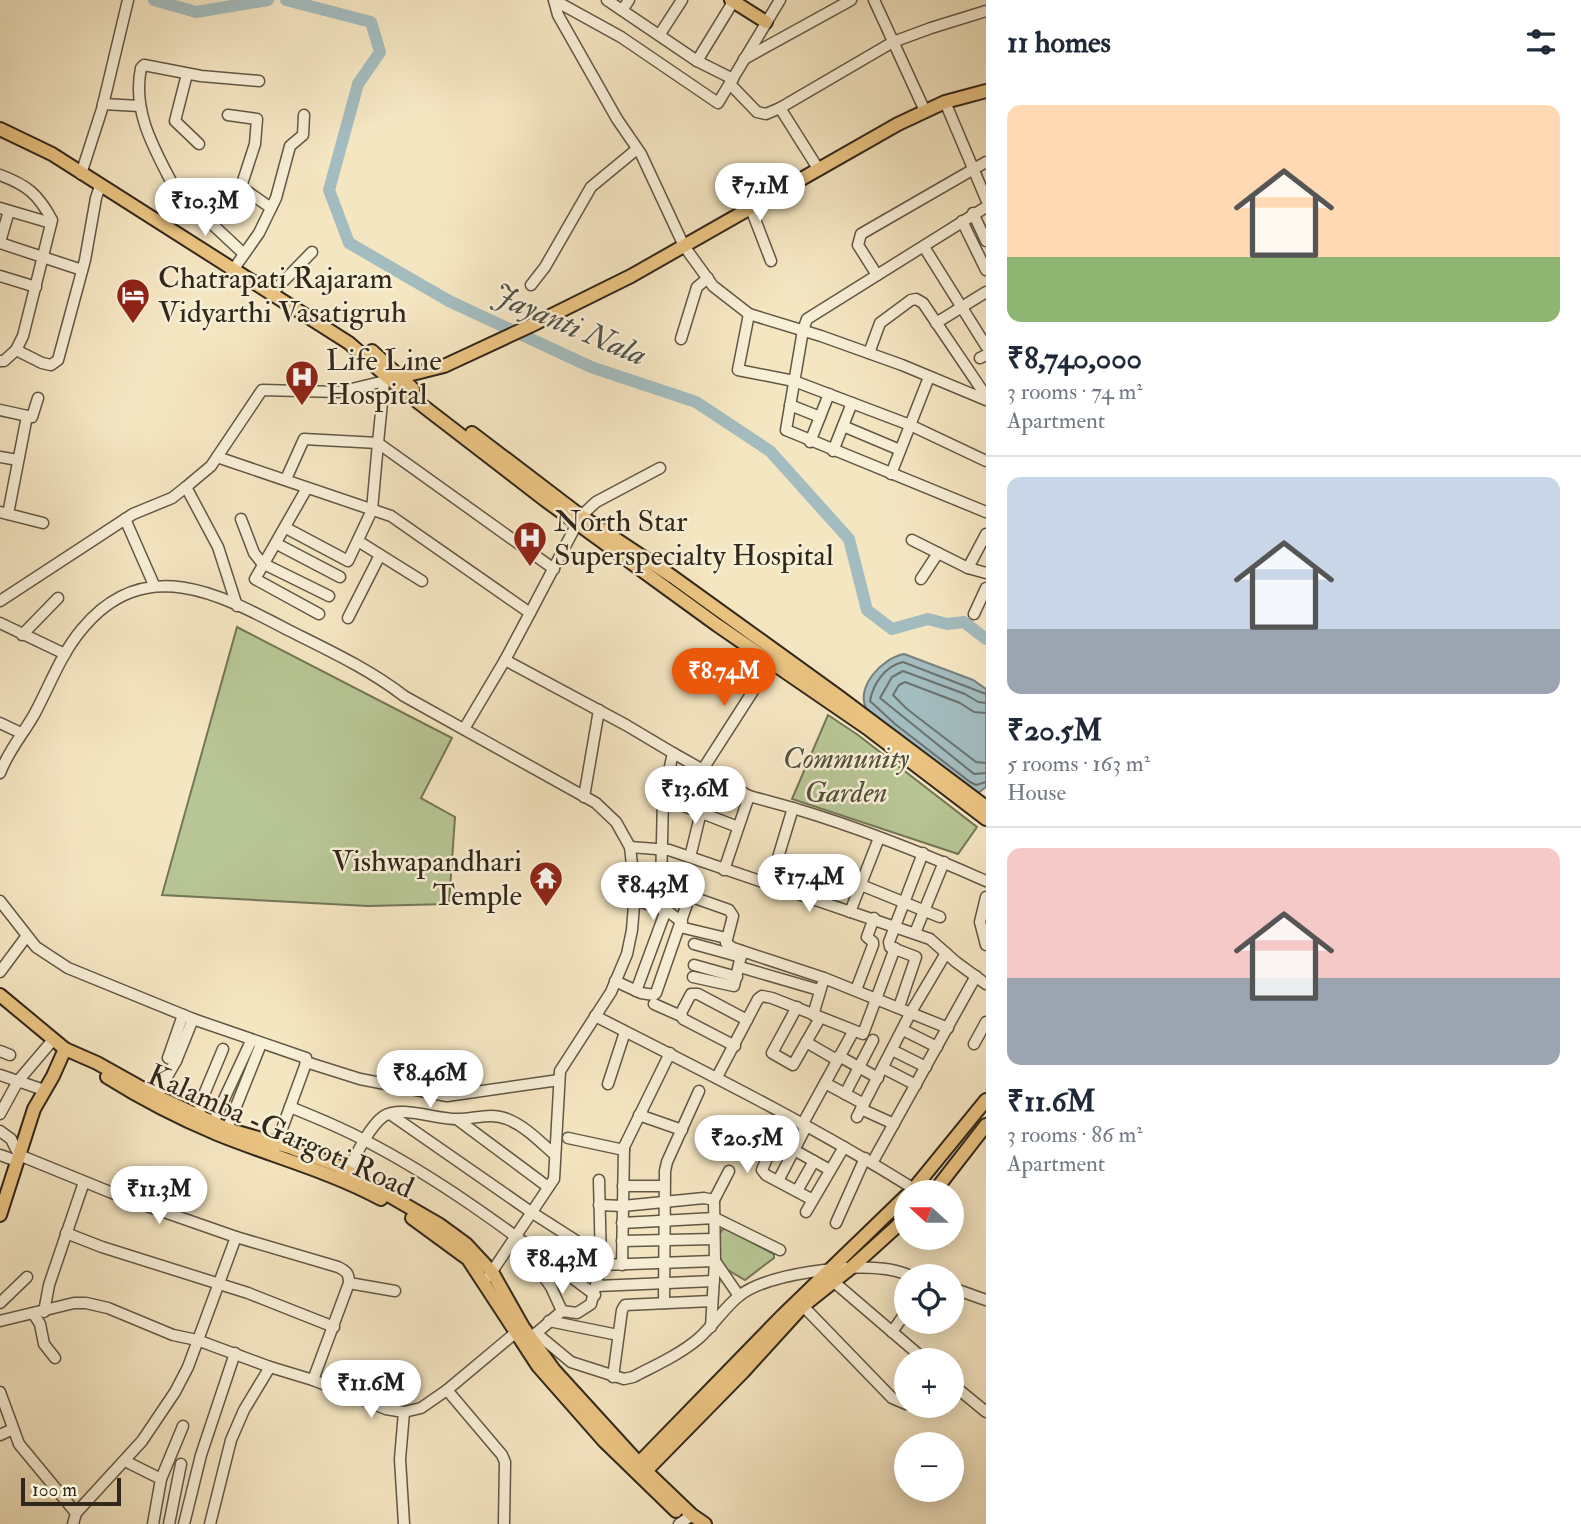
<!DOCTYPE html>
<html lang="en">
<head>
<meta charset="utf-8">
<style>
  body { margin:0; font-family:"IM FELL Double Pica",serif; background:#f2f2f3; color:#1f2937; height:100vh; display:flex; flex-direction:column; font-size:26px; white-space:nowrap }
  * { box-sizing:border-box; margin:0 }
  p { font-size:23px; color:#747a83 }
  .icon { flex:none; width:38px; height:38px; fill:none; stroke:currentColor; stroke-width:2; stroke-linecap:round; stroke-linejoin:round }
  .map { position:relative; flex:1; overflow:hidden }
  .details { display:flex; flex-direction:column; background:#fff; width:595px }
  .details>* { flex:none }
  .needle { width:46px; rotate:291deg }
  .buttons { position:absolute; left:894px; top:1180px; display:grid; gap:14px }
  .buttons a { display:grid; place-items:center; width:70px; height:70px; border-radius:50%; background:#fff; box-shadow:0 4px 18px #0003; font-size:35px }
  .scale { position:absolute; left:21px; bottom:18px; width:100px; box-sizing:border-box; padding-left:7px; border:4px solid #31271b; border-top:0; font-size:19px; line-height:24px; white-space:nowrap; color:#31271b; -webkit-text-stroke:5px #f8efd7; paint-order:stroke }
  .price { position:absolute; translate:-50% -60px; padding:0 16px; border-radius:24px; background:#fff; color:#222; font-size:23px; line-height:46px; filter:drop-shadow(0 2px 4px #0008) }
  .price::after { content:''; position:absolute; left:50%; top:42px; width:21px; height:16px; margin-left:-10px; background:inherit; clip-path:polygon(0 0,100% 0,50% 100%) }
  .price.on { background:#ea580c; color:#fff }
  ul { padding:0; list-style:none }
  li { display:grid; align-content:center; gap:14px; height:371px; padding:0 21px }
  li+li { border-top:2px solid #e0e1e3 }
  li span { display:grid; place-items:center; height:217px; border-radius:14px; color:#555 }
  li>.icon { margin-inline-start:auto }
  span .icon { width:126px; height:126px; fill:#fffc; stroke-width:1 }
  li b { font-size:30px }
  h2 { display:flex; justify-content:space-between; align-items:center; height:84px; padding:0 21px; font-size:30px }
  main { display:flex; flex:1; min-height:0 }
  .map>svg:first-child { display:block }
</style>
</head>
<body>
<main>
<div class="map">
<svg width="986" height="1524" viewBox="0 0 986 1524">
  <rect width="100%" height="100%" fill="#f5e6c2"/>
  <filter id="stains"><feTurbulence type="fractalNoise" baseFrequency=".00286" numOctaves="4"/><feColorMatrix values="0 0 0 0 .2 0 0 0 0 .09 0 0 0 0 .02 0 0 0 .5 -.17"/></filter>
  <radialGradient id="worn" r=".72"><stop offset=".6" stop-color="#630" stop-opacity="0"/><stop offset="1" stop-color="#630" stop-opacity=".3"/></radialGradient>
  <g fill="#b8c695" stroke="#747658" stroke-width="2">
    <polygon points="237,627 452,738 421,798 455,817 449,904 368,906 162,895"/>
    <polygon points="828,715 858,735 977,827 958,854 792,799"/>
    <path d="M724,1228l50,26v4l-29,22 -26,-15c-1,-12 -5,-28 5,-37z"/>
  </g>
  <path fill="#a3bcbf" stroke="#75807d" stroke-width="2" d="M904,654l69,26 13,9v98l-8,6 -11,-4 -100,-79c-13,-22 15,-52 37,-56z"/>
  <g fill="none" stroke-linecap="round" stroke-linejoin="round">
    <g stroke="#6a726d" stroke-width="2">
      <path d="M986,694l-83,-32c-18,4 -30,22 -33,39l25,23 75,58 6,3 10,-3"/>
      <polyline points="986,703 978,702 965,694 903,671 892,677 880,698 974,774 986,773"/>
      <polyline points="986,713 974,712 960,703 905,682 899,685 893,695 907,709 976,762 986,763"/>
    </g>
    <g stroke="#a3bcbf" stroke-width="12">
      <polyline points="154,0 196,12 268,0"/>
      <polyline points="286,0 371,22 380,52 358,84 329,190 349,243 449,301 591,367 696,402 770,451 849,539 867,610 892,629 928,619 947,624 964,622 986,639"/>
    </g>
    <g stroke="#625745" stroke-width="13">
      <g id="minor">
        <polyline points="554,0 558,15 617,119 641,154 684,246 713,286 749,314 821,336 902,365 986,400"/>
        <polyline points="554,0 621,37 718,103 780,0"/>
        <polyline points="607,0 697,61 733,79"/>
        <polyline points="874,0 925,111"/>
        <polyline points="623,9 629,0"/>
        <polyline points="660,34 682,0"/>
        <polyline points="744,59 851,0"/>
        <polyline points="697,61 733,2"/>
        <polyline points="187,74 175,121 199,144"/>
        <polyline points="730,84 757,112 766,114 780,108 893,42 931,28 986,11"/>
        <polyline points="945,102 986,199"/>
        <polyline points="103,104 139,106"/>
        <polyline points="780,108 819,170"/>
        <polyline points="228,115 257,119 255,144 241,187 271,208"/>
        <polyline points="81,174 102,109 128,0"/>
        <path d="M0,175c27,10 38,19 52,45l-29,116 -7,14 -12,11h-4"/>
        <polyline points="178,200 197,210 244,254"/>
        <polyline points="986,207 807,319 803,330 786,430 986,512"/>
        <polyline points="0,208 51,223"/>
        <polyline points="751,209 771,261"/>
        <polyline points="973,213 986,241"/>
        <path d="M167,219l12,-22c-20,-41 -48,-81 -38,-129l3,-3 57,11 58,5"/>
        <polyline points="962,221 986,270"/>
        <polyline points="0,242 9,211"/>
        <polyline points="0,243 82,270"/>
        <polyline points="924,247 986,346"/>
        <polyline points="233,270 259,233 276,198 290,146 303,135 304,115"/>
        <polyline points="877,275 858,245 861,234 986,162"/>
        <polyline points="0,276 36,287"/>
        <polyline points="531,285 545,267 591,187 637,149"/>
        <polyline points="272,293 312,252"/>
        <polyline points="749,314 738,370 794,381 910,425 986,461"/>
        <polyline points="936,323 986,292"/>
        <polyline points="681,339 697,287 708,278"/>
        <polyline points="16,350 42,363 51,365 58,360 85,260 96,198 100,186"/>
        <polyline points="869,353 880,323 911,300 916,299 923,303 986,396"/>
        <polyline points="980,358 986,355"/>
        <polyline points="384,382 378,443 554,569"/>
        <polyline points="790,405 820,417"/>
        <polyline points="0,410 32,417 38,398"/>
        <polyline points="843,426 900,450"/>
        <polyline points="810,442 829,394"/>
        <polyline points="833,451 852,403"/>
        <polyline points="0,457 18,460"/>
        <polyline points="217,457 391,516 530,613 581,516 596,502 660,468"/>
        <polyline points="891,474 929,377"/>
        <polyline points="186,487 218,547 237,606"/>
        <polyline points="307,488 255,579 319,614"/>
        <polyline points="0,512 43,523"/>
        <polyline points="8,514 27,416"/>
        <polyline points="125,519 154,585"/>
        <polyline points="241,519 254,553 262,563 329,596"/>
        <polyline points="286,528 348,561 372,510 378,443 304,439 286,479"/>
        <polyline points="912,540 968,568 986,573"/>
        <polyline points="358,541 422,581"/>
        <polyline points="277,544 340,577"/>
        <polyline points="968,568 986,534"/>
        <polyline points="921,579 938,553"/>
        <polyline points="0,601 133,514 172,498 186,487 211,466 262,390 339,392 389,380"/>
        <polyline points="530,613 505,660 626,725 673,753 663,798 661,886 729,910 733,916 726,943 733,948 824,978 948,1028"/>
        <polyline points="974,614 986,588"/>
        <polyline points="348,618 380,555"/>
        <polyline points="0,623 65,654"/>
        <polyline points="22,635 58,598"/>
        <polyline points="0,723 21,733"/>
        <polyline points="464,729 505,660"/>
        <polyline points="673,753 749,796 793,808"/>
        <polyline points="703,769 771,663"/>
        <path d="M0,773c8,-22 24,-40 35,-60 15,-28 26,-59 47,-84 62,-75 136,-36 206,1 40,20 81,39 116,66l192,107 20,19 14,25 5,45 -3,38 -5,24 -16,38 -51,79 -6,108 -65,97"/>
        <polyline points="584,797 599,710"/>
        <polyline points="663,798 738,827"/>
        <polyline points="630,847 669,850 930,939 956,962 986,984"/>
        <polyline points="690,857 701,812"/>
        <polyline points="724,870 749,796"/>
        <path d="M770,884l23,-76c67,20 130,45 193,73"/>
        <polyline points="861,885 940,917"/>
        <polyline points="986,897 980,922 986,945"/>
        <polyline points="635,900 666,910 682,922"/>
        <polyline points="0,901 36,947 68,968 193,1019 306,1058 305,1066 275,1148"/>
        <polyline points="850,912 879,838"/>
        <polyline points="680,927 726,938"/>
        <polyline points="915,933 944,862"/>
        <polyline points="694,944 741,957"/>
        <polyline points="694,965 737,977"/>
        <polyline points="740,967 819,990"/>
        <polyline points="0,972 26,937"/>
        <polyline points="693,977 734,986 742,951"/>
        <polyline points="615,981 641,993 654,995 656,993 689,898"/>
        <polyline points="856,990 873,945 873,942 867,937 874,918"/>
        <polyline points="636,991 666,910"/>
        <polyline points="654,1004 681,1016"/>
        <polyline points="797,1007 772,1053 793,1065 820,1018"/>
        <polyline points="899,1007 916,957 890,947 889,942 923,853"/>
        <polyline points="813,1015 822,985"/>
        <path d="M595,1016c108,55 217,109 319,173"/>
        <polyline points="903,1030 937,1047"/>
        <polyline points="806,1042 837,1060"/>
        <polyline points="974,1044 986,1022"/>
        <polyline points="735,1046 683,1019 681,1013 691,994 698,994 747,1020"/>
        <polyline points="892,1050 926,1067"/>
        <polyline points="0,1051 10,1055"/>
        <polyline points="839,1056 878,1078"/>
        <polyline points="176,1061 168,1058 183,1015"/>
        <polyline points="306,1062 360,1079 447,1096 559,1080"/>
        <polyline points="883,1068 916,1085"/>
        <polyline points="0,1075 44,1090"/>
        <polyline points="717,1077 758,999 762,996 772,998 863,1034 895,948"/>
        <polyline points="825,1083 864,1104"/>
        <polyline points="608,1084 625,1032"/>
        <polyline points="845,1094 873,1040"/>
        <polyline points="156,1096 176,1061 193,1019"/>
        <path d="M290,1107c25,10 50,20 74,33 82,42 157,100 231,155"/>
        <polyline points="861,1109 894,1124"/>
        <polyline points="0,1114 18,1081 52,1041"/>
        <polyline points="390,1114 531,1212 600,1256"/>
        <polyline points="639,1115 682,1130"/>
        <polyline points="785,1115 762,1170 766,1175 813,1200"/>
        <polyline points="198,1116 205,1092 223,1049"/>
        <polyline points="857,1117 911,1012 946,953"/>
        <polyline points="458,1120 548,1187"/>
        <polyline points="213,1123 251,1041"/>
        <polyline points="802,1125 853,1032"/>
        <polyline points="227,1129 261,1044"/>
        <polyline points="0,1131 11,1139 19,1155 127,1199 236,1237 188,1367 175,1392 142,1441 76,1513 73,1524"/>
        <polyline points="568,1138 624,1150"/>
        <polyline points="794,1150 830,1170"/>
        <polyline points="0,1155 17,1161"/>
        <polyline points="872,1163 976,976"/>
        <path d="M346,1175c8,-16 23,-49 38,-59 16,-11 55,4 74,3 17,0 33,-7 49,0 18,7 32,22 47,35"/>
        <polyline points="778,1181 806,1127"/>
        <polyline points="623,1186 664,1186"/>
        <polyline points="797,1191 814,1161"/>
        <polyline points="714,1200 729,1171"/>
        <polyline points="599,1205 623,1206 704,1198 714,1200 715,1261 711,1327"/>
        <polyline points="806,1212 844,1147"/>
        <polyline points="622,1223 715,1218 780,1250"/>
        <polyline points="836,1223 865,1158"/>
        <polyline points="66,1233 102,1247 248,1293 334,1327"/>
        <path d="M236,1237l102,30c8,4 11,6 11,16l-36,97"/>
        <polyline points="622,1241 714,1239"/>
        <polyline points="520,1243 551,1287 562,1311"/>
        <polyline points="601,1265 715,1261 739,1296"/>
        <polyline points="622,1265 624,1147 670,1053"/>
        <polyline points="834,1282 925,1360"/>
        <polyline points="349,1283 395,1291"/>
        <polyline points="597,1286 714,1281"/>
        <polyline points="952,1288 986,1300"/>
        <polyline points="0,1303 27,1277"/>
        <polyline points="664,1303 665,1171 667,1162 699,1091"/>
        <polyline points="803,1306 892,1398 906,1404"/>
        <polyline points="44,1312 49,1285 84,1182"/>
        <polyline points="33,1313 40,1324 44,1344 55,1358"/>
        <polyline points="0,1321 74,1303 86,1303 108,1308 173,1335 197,1340 270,1367 313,1380 386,1409 404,1412 421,1408 447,1390 520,1329"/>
        <polyline points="549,1321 618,1335"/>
        <polyline points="892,1332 906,1312"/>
        <path d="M536,1333l35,29 53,17 9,-2c21,-11 46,-22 65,-38 15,-13 26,-31 41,-43 29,-23 111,-32 147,-27 9,1 17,4 26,7"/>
        <polyline points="533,1336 562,1311 577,1313 591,1304 601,1265 599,1180"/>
        <polyline points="613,1377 622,1310 625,1305 712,1301"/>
        <polyline points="952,1384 986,1412"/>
        <polyline points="447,1390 502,1455 505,1462 504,1523"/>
        <polyline points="0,1392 19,1444 76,1513"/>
        <polyline points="0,1435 13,1429"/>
        <polyline points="125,1461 161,1479 153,1524"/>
        <polyline points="161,1479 183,1426"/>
        <polyline points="169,1524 181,1464"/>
        <polyline points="184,1524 201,1455 235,1353"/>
        <polyline points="210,1524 231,1440 244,1410 270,1367"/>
        <polyline points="404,1524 400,1459 404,1412"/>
        <polyline points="679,1524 692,1515"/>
      </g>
    </g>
    <g stroke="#31271b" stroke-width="16">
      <g id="major">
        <polyline points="731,0 766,22"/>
        <polyline points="0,129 52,154 349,343 401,389 545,500 717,625 867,728 986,819"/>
        <polyline points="372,351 413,389"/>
        <polyline points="396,378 444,366 530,326 631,276 898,124 945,102 986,91"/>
        <polyline points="472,433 581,516 673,577 838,696 986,807"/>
        <polyline points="0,995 65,1049 97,1063 156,1096 227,1129 289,1147 338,1166 440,1225 466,1244 492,1272 523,1327 554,1370 646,1471 692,1515 705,1524"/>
        <path d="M107,1077c35,22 72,41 110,57 54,22 112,37 164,65"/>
        <polyline points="911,1192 986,1100"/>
        <polyline points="934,1192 986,1125"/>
        <polyline points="0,1215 34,1109 53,1076 65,1049"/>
        <polyline points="412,1218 468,1259 538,1366 604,1441 676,1511"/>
        <polyline points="635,1467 782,1316 906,1196"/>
        <polyline points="642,1475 743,1372 803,1306 852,1267 906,1218"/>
      </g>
    </g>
    <use href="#minor" stroke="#f8efd7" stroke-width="10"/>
    <use href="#major" stroke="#eac381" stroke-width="12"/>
  </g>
  <defs>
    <g id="hotel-pin" transform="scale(1.75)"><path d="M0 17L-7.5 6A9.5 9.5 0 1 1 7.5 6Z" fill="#8f2418" stroke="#f8efd7"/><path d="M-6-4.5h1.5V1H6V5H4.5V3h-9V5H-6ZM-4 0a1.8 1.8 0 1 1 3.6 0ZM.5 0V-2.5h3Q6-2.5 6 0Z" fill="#fff"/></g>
    <g id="hospital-pin" transform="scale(1.75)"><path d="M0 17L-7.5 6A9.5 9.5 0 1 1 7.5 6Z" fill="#8f2418" stroke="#f8efd7"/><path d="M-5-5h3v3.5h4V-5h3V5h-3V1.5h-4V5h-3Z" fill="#fff"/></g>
    <g id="temple-pin" transform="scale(1.75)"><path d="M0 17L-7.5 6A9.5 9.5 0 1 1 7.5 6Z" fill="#8f2418" stroke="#f8efd7"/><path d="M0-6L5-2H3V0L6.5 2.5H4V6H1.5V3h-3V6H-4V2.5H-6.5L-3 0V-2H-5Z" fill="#fff"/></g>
  </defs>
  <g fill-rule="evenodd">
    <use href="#hotel-pin" x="133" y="295"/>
    <use href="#hospital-pin" x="302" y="377"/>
    <use href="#hospital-pin" x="530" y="538"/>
    <use href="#temple-pin" x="546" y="878"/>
  </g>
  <g text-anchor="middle" stroke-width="5" stroke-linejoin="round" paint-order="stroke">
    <g font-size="30" fill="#31271b" stroke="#f8efd7" text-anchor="start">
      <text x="158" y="288">Chatrapati Rajaram<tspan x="158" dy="34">Vidyarthi Vasatigruh</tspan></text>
      <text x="326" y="370">Life Line<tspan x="326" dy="34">Hospital</tspan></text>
      <text x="554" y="531">North Star<tspan x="554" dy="34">Superspecialty Hospital</tspan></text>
      <text x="522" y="871" text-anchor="end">Vishwapandhari<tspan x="522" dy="34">Temple</tspan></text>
    </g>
    <g font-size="30" font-style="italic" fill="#534f3a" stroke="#f8efd7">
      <text x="846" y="768">Community<tspan x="846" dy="34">Garden</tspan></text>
    </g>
    <g font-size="30" fill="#31271b" stroke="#f8efd7">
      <text transform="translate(281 1131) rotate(24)" y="10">Kalamba -Gargoti Road</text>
    </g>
    <g font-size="32" font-style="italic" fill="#53544c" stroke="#f8efd7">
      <text transform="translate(570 324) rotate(23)" y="11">Jayanti Nala</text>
    </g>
  </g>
  <rect width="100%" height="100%" filter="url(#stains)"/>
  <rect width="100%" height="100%" fill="url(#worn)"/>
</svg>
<div class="buttons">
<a><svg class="needle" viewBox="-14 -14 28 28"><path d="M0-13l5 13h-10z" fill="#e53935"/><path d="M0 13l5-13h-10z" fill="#747a83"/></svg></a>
<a><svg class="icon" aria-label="locate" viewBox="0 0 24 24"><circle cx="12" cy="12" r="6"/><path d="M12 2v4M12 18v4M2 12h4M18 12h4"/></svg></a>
<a>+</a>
<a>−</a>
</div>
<div class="scale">100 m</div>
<b class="price" style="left:760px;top:223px">₹7.1M</b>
<b class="price" style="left:205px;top:238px">₹10.3M</b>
<b class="price on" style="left:724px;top:708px">₹8.74M</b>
<b class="price" style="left:695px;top:826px">₹13.6M</b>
<b class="price" style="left:809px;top:914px">₹17.4M</b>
<b class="price" style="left:653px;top:922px">₹8.43M</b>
<b class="price" style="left:430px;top:1110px">₹8.46M</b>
<b class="price" style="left:747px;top:1175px">₹20.5M</b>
<b class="price" style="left:159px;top:1226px">₹11.3M</b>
<b class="price" style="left:562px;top:1296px">₹8.43M</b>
<b class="price" style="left:371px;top:1420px">₹11.6M</b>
</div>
<section class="details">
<h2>11 homes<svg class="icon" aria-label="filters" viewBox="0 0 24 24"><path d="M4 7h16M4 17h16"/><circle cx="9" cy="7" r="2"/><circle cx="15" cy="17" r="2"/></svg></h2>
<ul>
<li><span style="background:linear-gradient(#ffd9b3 70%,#8fb573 0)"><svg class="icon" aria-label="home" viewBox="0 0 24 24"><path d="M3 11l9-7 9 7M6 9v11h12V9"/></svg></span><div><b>₹8,740,000</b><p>3 rooms · 74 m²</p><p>Apartment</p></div></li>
<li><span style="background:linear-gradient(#c9d6e8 70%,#9aa5b1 0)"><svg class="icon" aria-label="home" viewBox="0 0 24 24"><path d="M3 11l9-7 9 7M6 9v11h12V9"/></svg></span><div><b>₹20.5M</b><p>5 rooms · 163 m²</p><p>House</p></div></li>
<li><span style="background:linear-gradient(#f6c9c9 60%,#9aa5b1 0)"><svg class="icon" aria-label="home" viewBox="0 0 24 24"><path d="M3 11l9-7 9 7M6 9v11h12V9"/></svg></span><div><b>₹11.6M</b><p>3 rooms · 86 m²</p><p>Apartment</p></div></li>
</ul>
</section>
</main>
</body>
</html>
